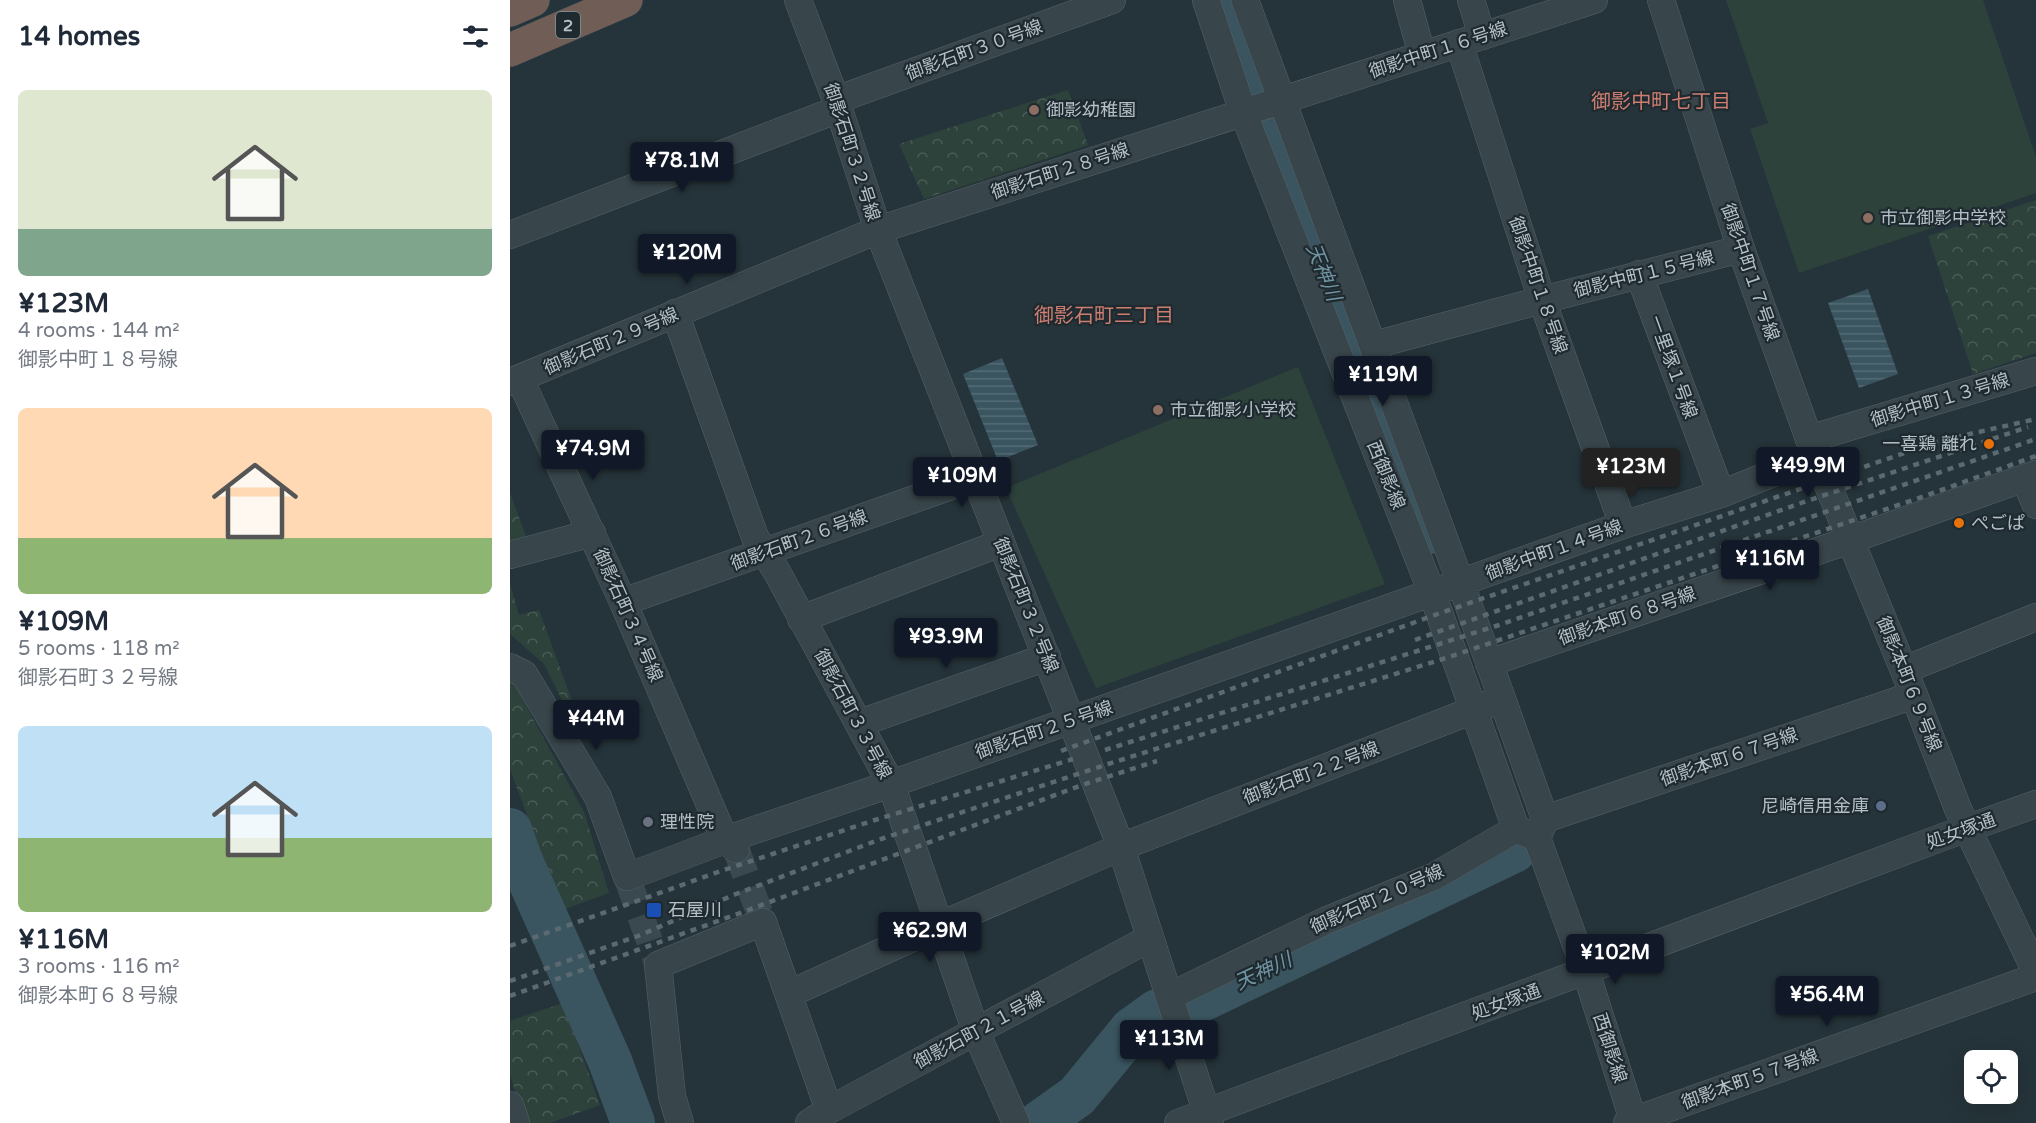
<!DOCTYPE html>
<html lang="en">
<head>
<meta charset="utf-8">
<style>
  body { margin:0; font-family:"Varela Round","Noto Sans JP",sans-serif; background:#f2f2f3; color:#1f2937; height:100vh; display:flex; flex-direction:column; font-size:22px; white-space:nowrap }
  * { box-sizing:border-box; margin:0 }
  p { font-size:20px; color:#747a83 }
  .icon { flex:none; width:33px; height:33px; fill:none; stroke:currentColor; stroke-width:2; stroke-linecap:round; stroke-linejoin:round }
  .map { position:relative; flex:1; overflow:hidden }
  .side { display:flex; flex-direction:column; background:#fff; width:510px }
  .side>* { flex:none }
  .tools { position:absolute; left:1454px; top:1050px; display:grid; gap:12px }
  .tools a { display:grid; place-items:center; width:54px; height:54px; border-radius:9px; background:#fff; box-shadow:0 6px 24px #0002; font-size:30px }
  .price { position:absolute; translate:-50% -51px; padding:0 14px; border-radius:6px; background:#111827; color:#fff; font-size:20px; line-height:39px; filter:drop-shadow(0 2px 3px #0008) }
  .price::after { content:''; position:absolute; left:50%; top:36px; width:18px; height:14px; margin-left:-9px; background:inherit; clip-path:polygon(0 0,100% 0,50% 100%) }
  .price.selected { background:#222; color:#fff }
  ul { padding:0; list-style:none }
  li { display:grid; align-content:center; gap:12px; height:318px; padding:0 18px }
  li span { display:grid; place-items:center; height:186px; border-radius:9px; color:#555 }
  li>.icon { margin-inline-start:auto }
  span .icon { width:108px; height:108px; fill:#fffc; stroke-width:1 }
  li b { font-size:26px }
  h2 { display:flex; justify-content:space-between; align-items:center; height:72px; padding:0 18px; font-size:26px }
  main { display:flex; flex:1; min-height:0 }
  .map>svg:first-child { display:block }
</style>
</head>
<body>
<main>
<section class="side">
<h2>14 homes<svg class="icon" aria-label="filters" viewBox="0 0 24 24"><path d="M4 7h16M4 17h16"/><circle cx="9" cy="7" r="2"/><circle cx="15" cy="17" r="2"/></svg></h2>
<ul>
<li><span style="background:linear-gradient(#dfe7d0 75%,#7fa58c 0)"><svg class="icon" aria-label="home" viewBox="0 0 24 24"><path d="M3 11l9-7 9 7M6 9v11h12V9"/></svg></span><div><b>¥123M</b><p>4 rooms · 144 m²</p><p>御影中町１８号線</p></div></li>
<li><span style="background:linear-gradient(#ffd9b3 70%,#8fb573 0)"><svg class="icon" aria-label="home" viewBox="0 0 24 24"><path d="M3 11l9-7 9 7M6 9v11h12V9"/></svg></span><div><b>¥109M</b><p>5 rooms · 118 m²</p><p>御影石町３２号線</p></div></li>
<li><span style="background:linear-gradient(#bfe0f5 60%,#8fb573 0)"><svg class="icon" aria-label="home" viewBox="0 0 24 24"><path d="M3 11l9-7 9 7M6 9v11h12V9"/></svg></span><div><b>¥116M</b><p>3 rooms · 116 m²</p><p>御影本町６８号線</p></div></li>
</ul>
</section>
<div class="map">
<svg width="1526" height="1123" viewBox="0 0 1526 1123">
  <defs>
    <pattern id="park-crowns" width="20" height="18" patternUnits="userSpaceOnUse" patternTransform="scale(1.5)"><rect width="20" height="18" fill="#2d423b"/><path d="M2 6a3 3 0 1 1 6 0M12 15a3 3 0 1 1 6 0" fill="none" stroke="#495c56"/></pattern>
    <pattern id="water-rules" width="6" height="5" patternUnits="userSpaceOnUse" patternTransform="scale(1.5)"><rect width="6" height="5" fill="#3a5560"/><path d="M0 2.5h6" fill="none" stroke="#546c75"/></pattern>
  </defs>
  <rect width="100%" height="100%" fill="#25343a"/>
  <g fill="#2d423b">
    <polygon points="1216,0 1473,0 1526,157 1526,193 1289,273 1240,129 1258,123"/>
    <polygon points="788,367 875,584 586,688 496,488"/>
  </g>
  <g fill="url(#park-crowns)">
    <polygon points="558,90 578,145 414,199 389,144"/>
    <polygon points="1526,200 1526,353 1463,374 1418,236"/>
    <polygon points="0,493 17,539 0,543"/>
    <polygon points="0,584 9,615 29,610 62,701 54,704 34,664 0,634"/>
    <polygon points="0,683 4,684 74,812 99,893 52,910 0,769"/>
    <polygon points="53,1003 90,1105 40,1123 14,1123 0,1074 0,1021"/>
  </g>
  <g fill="url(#water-rules)">
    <polygon points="1358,289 1388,374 1349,388 1318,303"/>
    <polygon points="492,358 528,445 488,461 453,374"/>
  </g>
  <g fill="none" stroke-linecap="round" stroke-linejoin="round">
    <g stroke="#3a5560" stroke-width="44">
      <polyline points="712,0 743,98 919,532"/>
      <polyline points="0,830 11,861 100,1061 123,1123"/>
      <polyline points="529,1123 567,1096 622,1029 647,1011 679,1006 1004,851"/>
    </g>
    <g stroke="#3a494f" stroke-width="27" stroke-dasharray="27 14" stroke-linecap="butt">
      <polyline points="226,849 253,922"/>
      <polyline points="117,877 148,965"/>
    </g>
    <g stroke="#566368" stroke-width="28">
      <g id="minor">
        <polyline points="288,0 326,100 368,230 611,847 700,1123"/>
        <polyline points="696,0 733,112 922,593 1006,829 1027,838"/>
        <polyline points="735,0 951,584 1035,819 1027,838 1076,972 1124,1123"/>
        <polyline points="897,0 912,55"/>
        <polyline points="961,0 972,36"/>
        <polyline points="1151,0 1231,249 1299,439 1404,695 1448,809 1526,972"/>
        <polyline points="949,43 1032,300 1113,525"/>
        <polyline points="326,100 602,0"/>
        <polyline points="0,235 329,109"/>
        <polyline points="1129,274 1211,494"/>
        <polyline points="165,313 245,537 267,572 381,784 466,1032 506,1123"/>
        <polyline points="864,345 1032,300 1231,249"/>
        <polyline points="10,379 113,602 215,840 226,849"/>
        <polyline points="0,382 368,230 1084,0"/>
        <polyline points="1299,439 1526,371"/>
        <polyline points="1514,478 1526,505"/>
        <polyline points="0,555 82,533"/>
        <polyline points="113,602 464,478"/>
        <polyline points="291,619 491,543"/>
        <polyline points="979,663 1340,540 1526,474"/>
        <polyline points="0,667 14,674 88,797 117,877 215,840 381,784 1113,525 1211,494 1306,456"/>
        <polyline points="1394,670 1526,617"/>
        <polyline points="350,723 537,657"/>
        <polyline points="1035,819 1404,695"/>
        <polyline points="279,994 431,925 611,847 979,704"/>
        <polyline points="660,996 815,921 923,877 1006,829"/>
        <polyline points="0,1105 6,1123"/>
        <polyline points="170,1123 162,1096 148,965 253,922 319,1110"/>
        <polyline points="299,1123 319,1110 640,938"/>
        <polyline points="668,1123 1433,837 1526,804"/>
        <polyline points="1117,1123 1526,977"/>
      </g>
    </g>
    <g stroke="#435055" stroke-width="34">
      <g id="highway">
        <polyline points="0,10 23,0"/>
        <polyline points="0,50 116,0"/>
      </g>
    </g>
    <use href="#minor" stroke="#38454a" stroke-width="27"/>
    <use href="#highway" stroke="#705e56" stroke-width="33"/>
    <g stroke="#5b6a71" stroke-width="4.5" stroke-dasharray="6 6" stroke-linecap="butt">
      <polyline points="905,640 1291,503 1518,427"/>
      <polyline points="595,750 986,626 1526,439"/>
      <polyline points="551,751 922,616 1322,478 1429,441 1526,419"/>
      <polyline points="0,946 214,870 365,820 563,759"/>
      <polyline points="0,981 128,936 226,894 371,839 598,764 936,658 1412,497 1526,456"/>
      <polyline points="0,996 233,912 572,785 647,761"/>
    </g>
  </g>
  <g fill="#8d6e63" stroke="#1e2a2f" stroke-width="2">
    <circle cx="524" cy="110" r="6"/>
    <circle cx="1358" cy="218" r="6"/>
    <circle cx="648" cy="410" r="6"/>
  </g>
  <g fill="#e8710a" stroke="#1e2a2f" stroke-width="2">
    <circle cx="1479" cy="444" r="6"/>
    <circle cx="1449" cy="523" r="6"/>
  </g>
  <circle fill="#5c6f8a" stroke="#1e2a2f" stroke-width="2" cx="1371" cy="806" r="6"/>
  <circle fill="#6b7280" stroke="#1e2a2f" stroke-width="2" cx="138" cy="822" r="6"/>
  <rect fill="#1a4fb4" stroke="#1e2a2f" stroke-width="2" x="136" y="902" width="16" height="16" rx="3"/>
  <g text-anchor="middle" stroke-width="4.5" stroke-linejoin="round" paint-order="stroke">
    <rect fill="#1e2a2f" stroke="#879399" stroke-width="1.5" x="46" y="12" width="24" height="26" rx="4.5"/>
    <g font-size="16" font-weight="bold" fill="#b4c0c6">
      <text x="58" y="31">2</text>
    </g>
    <g font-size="18" fill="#b4c0c6" stroke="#1e2a2f">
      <text transform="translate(464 50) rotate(-20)" y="6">御影石町３０号線</text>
      <text transform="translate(928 50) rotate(-18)" y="6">御影中町１６号線</text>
      <text transform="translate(342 152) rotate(72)" y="6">御影石町３２号線</text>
      <text transform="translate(550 171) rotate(-18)" y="6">御影石町２８号線</text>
      <text transform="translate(1240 272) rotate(71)" y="6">御影中町１７号線</text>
      <text transform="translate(1134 274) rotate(-14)" y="6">御影中町１５号線</text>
      <text transform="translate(1028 285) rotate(71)" y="6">御影中町１８号線</text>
      <text transform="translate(101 341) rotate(-23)" y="6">御影石町２９号線</text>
      <text transform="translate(1163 367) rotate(70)" y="6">一里塚１号線</text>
      <text transform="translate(1430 400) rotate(-17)" y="6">御影中町１３号線</text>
      <text transform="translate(876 475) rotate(68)" y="6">西御影線</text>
      <text transform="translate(289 540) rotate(-20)" y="6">御影石町２６号線</text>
      <text transform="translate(1044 550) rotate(-20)" y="6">御影中町１４号線</text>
      <text transform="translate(516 605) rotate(68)" y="6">御影石町３２号線</text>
      <text transform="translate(118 615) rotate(66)" y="6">御影石町３４号線</text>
      <text transform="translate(1117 616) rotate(-19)" y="6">御影本町６８号線</text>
      <text transform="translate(1399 684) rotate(68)" y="6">御影本町６９号線</text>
      <text transform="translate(343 714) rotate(62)" y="6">御影石町３３号線</text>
      <text transform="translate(534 730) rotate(-19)" y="6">御影石町２５号線</text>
      <text transform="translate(1219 757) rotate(-19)" y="6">御影本町６７号線</text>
      <text transform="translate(801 773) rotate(-21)" y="6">御影石町２２号線</text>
      <text transform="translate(1451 831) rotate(-20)" y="6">処女塚通</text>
      <text transform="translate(867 899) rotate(-24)" y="6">御影石町２０号線</text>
      <text transform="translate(996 1002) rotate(-20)" y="6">処女塚通</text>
      <text transform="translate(469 1030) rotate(-28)" y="6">御影石町２１号線</text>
      <text transform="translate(1100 1048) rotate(72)" y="6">西御影線</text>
      <text transform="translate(1240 1079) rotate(-20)" y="6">御影本町５７号線</text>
    </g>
    <g font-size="18" fill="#b4c0c6" stroke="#1e2a2f" text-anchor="start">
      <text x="536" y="116">御影幼稚園</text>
      <text x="1370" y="224">市立御影中学校</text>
      <text x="660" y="416">市立御影小学校</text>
      <text x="1467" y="450" text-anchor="end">一喜鶏 離れ</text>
      <text x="1461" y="529">ぺごぱ</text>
      <text x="1359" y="812" text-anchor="end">尼崎信用金庫</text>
      <text x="150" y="828">理性院</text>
      <text x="158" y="916">石屋川</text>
    </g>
    <g font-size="20" fill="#ce7e71" stroke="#1e2a2f">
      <text x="1151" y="108">御影中町七丁目</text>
      <text x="594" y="322">御影石町三丁目</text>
    </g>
    <g font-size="20" font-style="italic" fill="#7094a2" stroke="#1e2a2f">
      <text transform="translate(814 272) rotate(68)" y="7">天神川</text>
      <text transform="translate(753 971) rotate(-25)" y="7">天神川</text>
    </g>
  </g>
</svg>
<div class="tools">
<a><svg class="icon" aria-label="locate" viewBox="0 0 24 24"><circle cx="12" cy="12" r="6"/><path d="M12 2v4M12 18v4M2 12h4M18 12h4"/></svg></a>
</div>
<b class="price" style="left:172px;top:193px">¥78.1M</b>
<b class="price" style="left:177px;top:285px">¥120M</b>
<b class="price" style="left:873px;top:407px">¥119M</b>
<b class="price" style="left:83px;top:481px">¥74.9M</b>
<b class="price" style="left:1298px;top:498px">¥49.9M</b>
<b class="price selected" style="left:1121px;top:499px">¥123M</b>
<b class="price" style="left:452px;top:508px">¥109M</b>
<b class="price" style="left:1260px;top:591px">¥116M</b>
<b class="price" style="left:436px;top:669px">¥93.9M</b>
<b class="price" style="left:86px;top:751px">¥44M</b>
<b class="price" style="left:420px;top:963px">¥62.9M</b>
<b class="price" style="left:1105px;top:985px">¥102M</b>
<b class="price" style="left:1317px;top:1027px">¥56.4M</b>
<b class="price" style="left:659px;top:1071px">¥113M</b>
</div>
</main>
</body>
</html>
